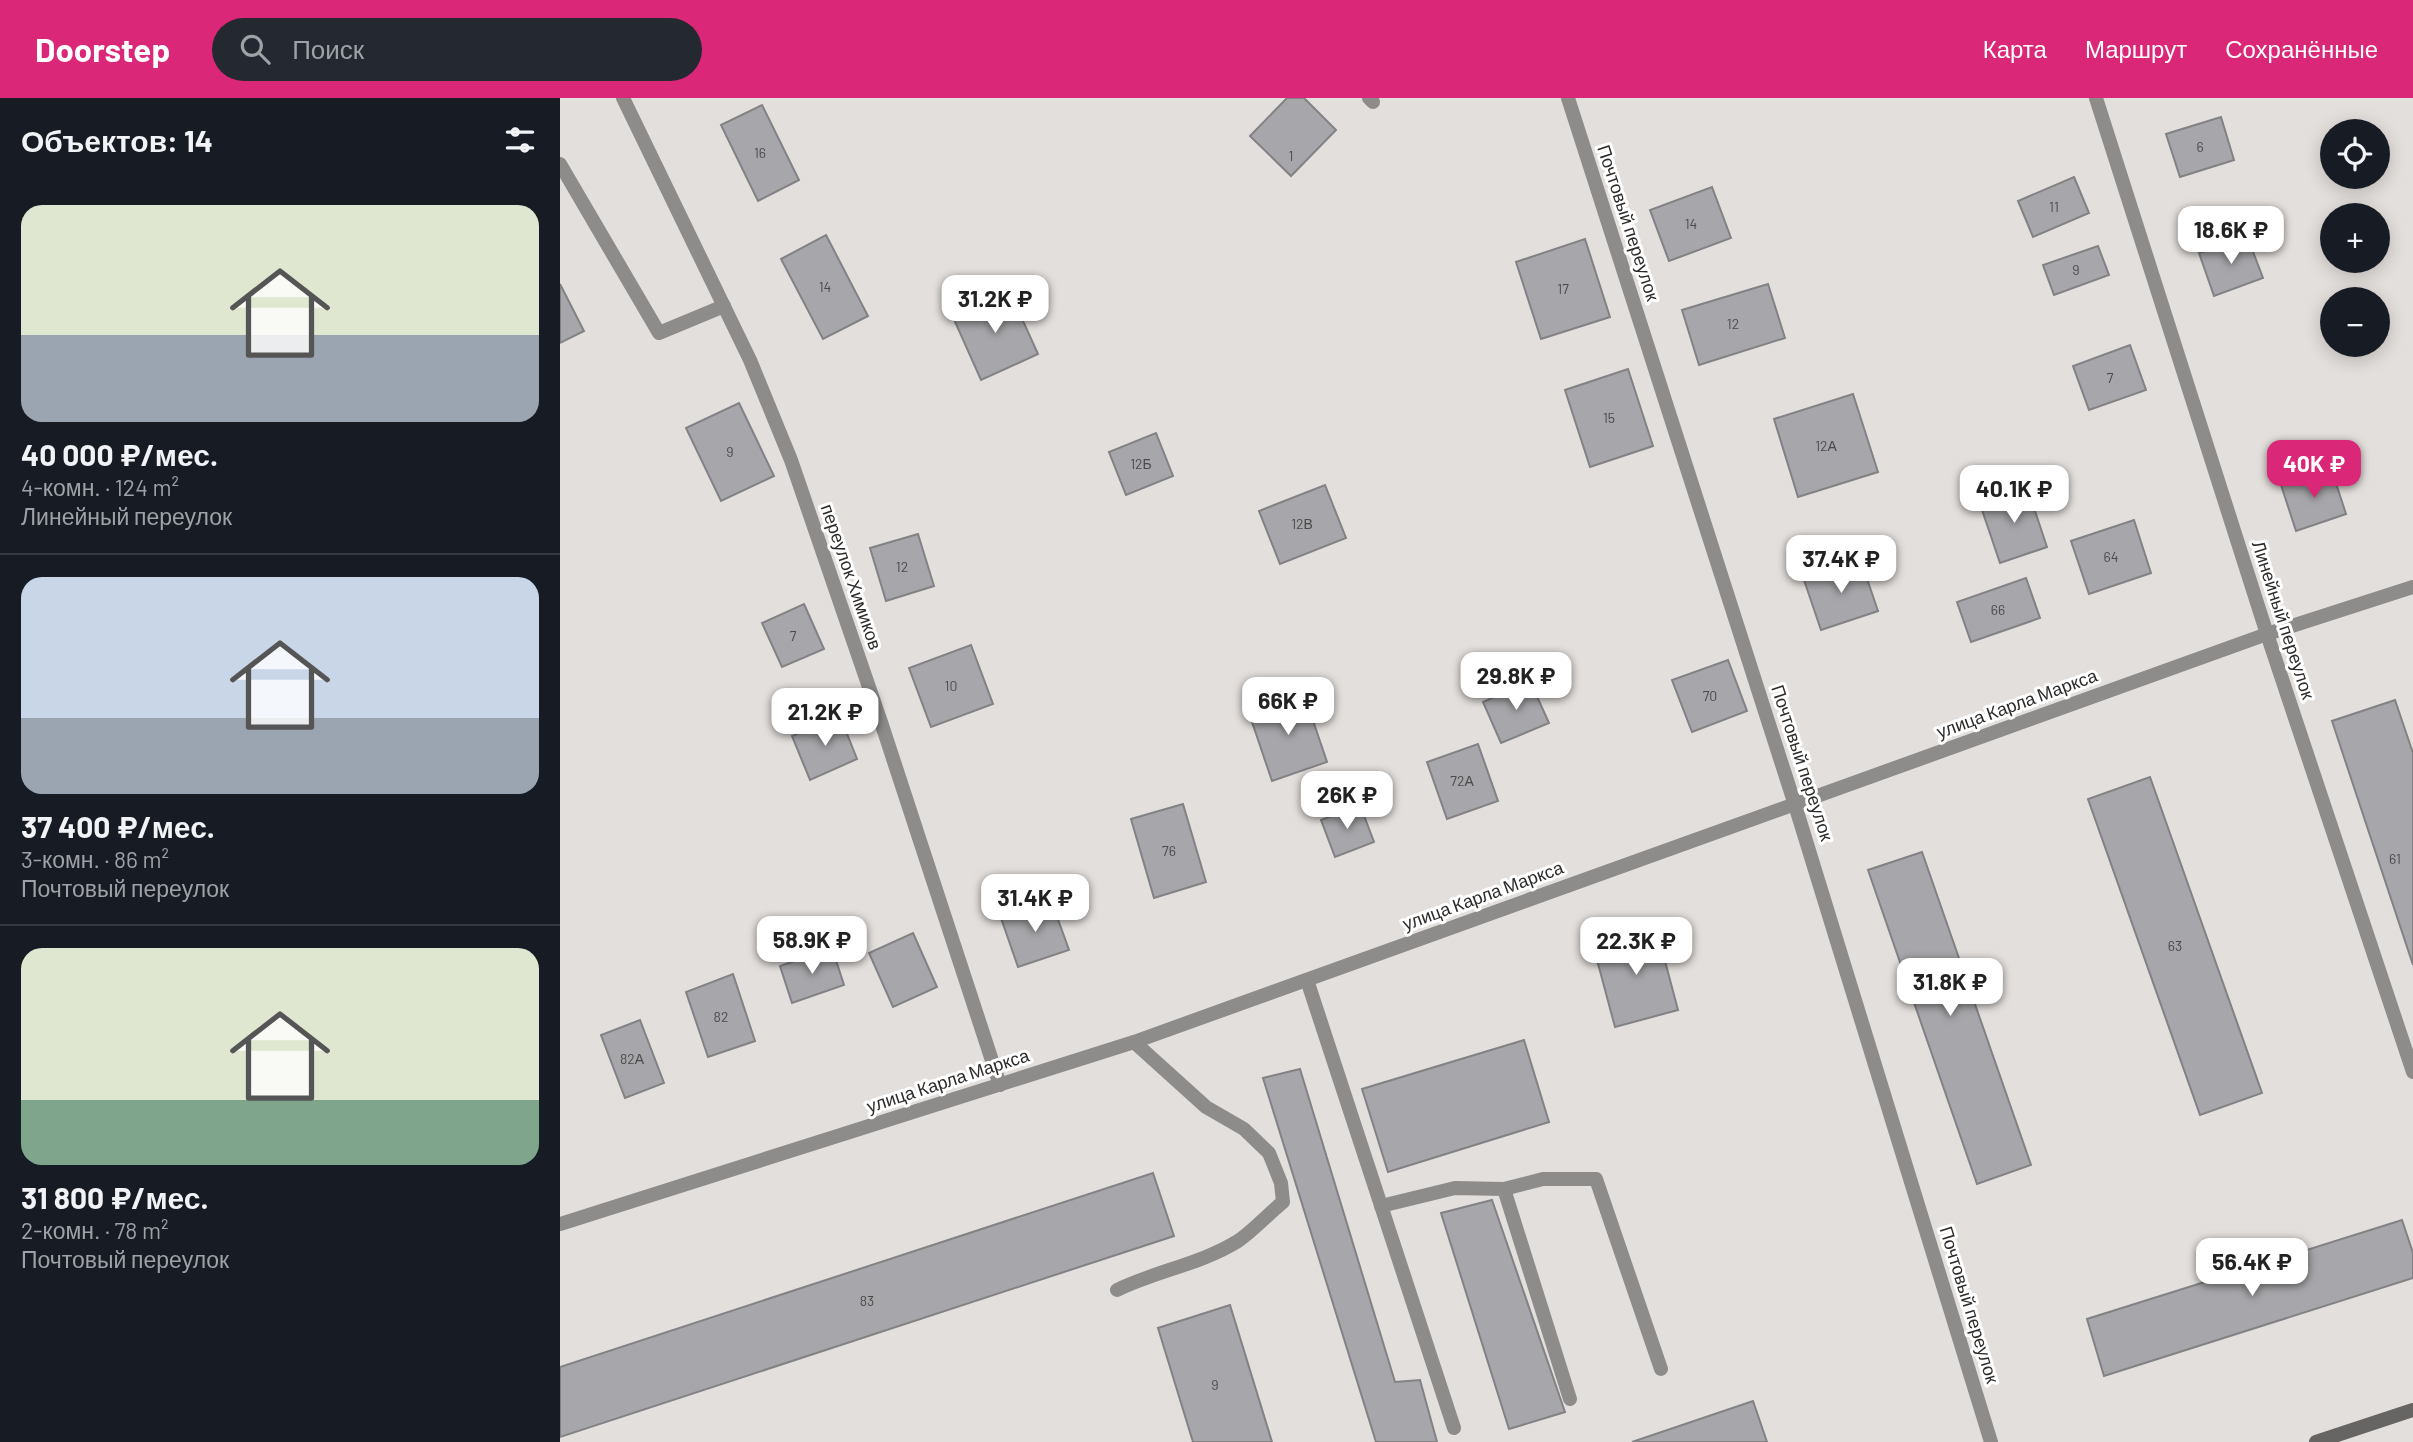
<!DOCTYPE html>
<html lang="ru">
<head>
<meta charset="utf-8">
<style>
  body { margin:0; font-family:Barlow,sans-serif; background:#242831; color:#f1f3f6; height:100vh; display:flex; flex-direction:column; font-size:26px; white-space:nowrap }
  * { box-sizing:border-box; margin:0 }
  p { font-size:23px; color:#9ea1a6 }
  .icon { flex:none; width:38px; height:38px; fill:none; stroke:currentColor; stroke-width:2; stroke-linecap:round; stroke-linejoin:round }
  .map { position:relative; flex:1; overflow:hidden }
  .panel { display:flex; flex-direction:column; background:#171b24; width:560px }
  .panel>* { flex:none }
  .buttons { position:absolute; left:1760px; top:21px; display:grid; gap:14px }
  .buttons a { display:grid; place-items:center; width:70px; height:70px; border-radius:50%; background:#171b24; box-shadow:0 4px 18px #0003; font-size:35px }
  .price { position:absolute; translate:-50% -60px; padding:0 16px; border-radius:14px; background:#fff; color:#222; font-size:23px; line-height:46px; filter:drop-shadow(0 2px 4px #0008) }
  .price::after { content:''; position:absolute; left:50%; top:42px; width:21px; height:16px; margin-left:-10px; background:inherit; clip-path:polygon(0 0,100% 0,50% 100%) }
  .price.active { background:#db2777; color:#fff }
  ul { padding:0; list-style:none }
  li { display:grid; align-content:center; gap:14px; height:371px; padding:0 21px }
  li+li { border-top:2px solid #363941 }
  li span { display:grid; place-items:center; height:217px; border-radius:21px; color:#555 }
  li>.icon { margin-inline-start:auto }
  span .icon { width:126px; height:126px; fill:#fffc; stroke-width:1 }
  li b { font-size:30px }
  h2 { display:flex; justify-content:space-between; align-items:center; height:84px; padding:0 21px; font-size:30px }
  header { display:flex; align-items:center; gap:42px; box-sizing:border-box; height:98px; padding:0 35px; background:#db2777; color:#fff }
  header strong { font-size:33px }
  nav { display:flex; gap:38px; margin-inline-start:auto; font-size:24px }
  .search { width:490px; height:63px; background:#242831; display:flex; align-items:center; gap:18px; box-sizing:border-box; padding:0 24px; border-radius:38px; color:#9ea1a6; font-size:26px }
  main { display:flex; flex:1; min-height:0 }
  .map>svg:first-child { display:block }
</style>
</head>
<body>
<header>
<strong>Doorstep</strong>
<div class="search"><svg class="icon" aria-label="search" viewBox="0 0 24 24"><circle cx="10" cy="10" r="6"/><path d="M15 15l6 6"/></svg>Поиск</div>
<nav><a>Карта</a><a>Маршрут</a><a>Сохранённые</a></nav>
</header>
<main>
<section class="panel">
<h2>Объектов: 14<svg class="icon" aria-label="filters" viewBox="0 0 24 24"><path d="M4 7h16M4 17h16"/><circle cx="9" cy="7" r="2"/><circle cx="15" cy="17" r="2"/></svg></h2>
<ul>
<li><span style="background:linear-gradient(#dfe7d0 60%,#9aa5b1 0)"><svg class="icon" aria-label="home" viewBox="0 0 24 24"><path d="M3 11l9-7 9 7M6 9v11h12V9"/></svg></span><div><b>40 000 ₽/мес.</b><p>4-комн. · 124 m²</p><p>Линейный переулок</p></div></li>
<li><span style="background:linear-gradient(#c9d6e8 65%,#9aa5b1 0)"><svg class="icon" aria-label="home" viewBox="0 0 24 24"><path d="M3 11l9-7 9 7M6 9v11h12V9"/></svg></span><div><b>37 400 ₽/мес.</b><p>3-комн. · 86 m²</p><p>Почтовый переулок</p></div></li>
<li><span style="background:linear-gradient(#dfe7d0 70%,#7fa58c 0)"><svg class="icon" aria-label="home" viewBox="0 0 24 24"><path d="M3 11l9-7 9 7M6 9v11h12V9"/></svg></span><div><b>31 800 ₽/мес.</b><p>2-комн. · 78 m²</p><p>Почтовый переулок</p></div></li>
</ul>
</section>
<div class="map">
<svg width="1853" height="1344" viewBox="0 0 1853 1344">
  <rect width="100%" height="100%" fill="#e3dfdc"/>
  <g fill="#a7a7ab" stroke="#828285" stroke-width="2">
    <polygon points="727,0 744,0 776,32 731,78 690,38"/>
    <polygon points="202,7 239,82 198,103 161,27"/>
    <polygon points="1661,19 1674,62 1620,79 1606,36"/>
    <polygon points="1514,79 1529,115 1473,139 1458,103"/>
    <polygon points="1152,89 1171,140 1109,163 1090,112"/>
    <polygon points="266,137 308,218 263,241 221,161"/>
    <polygon points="1687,138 1703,180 1654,198 1639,155"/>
    <polygon points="1025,141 1050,219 981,241 956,164"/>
    <polygon points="1538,148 1549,177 1494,197 1483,167"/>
    <polygon points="0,186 24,233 0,245"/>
    <polygon points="1208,186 1225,240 1139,267 1122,212"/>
    <polygon points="449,192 478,256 421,282 392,217"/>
    <polygon points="1570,247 1586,292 1529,312 1513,268"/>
    <polygon points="1068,271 1093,348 1030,369 1005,292"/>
    <polygon points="1293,296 1318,374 1238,399 1214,321"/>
    <polygon points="179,305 214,378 161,403 126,330"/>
    <polygon points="596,335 613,378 566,397 549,354"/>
    <polygon points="1771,370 1786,416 1736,433 1721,387"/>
    <polygon points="765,387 786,440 720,466 699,413"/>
    <polygon points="1467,389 1487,449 1440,465 1420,406"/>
    <polygon points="1574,422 1591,475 1529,496 1511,443"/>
    <polygon points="358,436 374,488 326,503 310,450"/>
    <polygon points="1301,463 1318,513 1261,532 1244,482"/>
    <polygon points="1466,480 1480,520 1411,544 1397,504"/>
    <polygon points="244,506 264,551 222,569 202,525"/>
    <polygon points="411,547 433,606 371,629 349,570"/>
    <polygon points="1168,562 1187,613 1132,634 1112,582"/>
    <polygon points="970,583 989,625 941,645 923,604"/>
    <polygon points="744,596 767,664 712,683 689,615"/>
    <polygon points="1835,602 1853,655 1853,867 1772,623"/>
    <polygon points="280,618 297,661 250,682 232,638"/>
    <polygon points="918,646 938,703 887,721 867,664"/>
    <polygon points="1590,679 1702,995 1640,1017 1528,701"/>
    <polygon points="623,706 646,784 594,800 571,721"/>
    <polygon points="800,707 814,744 775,759 761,722"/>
    <polygon points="1362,754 1471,1067 1417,1086 1308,772"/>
    <polygon points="491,802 509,852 458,869 441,820"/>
    <polygon points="1096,829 1118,912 1055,929 1033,847"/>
    <polygon points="353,835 377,889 333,909 309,855"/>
    <polygon points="272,850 284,887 232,905 220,868"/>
    <polygon points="173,876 195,943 148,959 126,894"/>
    <polygon points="80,922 104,985 65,1000 41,937"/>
    <polygon points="964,942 989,1024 828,1074 802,991"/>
    <polygon points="740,971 835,1284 860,1282 877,1344 816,1344 703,980"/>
    <polygon points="593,1075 614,1138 0,1339 0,1269"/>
    <polygon points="932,1102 1005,1314 949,1331 881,1115"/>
    <polygon points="1842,1122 1853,1155 1853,1180 1544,1278 1527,1221"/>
    <polygon points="670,1207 712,1344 633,1344 598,1230"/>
    <polygon points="1193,1303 1207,1344 1072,1344"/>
  </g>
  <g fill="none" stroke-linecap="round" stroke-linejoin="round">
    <g stroke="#8d8c8b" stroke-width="14">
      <polyline points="809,0 813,4"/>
      <polyline points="0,66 99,235 164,208"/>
      <polyline points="747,882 894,1330"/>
      <polyline points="944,1091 983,1081 1036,1081 1101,1271"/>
      <polyline points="821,1108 895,1090 944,1091 1010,1301"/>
      <path d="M557,1192c39,-19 84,-26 121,-49 16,-11 30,-27 45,-39l-2,-19 -12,-30 -25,-24 -38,-22 -72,-65"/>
    </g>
    <g stroke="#8d8c8b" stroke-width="14">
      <polyline points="63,0 190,262 231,362 321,624 440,987"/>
      <polyline points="1008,0 1235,707 1431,1344"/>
      <polyline points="1536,0 1707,536 1853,974"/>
      <polyline points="0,1126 574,944 1707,536 1853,489"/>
    </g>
    <polyline stroke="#666563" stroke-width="14" points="1756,1344 1853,1312"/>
  </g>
  <g text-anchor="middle" stroke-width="6" stroke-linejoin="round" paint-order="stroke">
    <g font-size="14" fill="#4b4a4a">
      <text x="1640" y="54">6</text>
      <text x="200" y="60">16</text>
      <text x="731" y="63">1</text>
      <text x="1494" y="114">11</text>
      <text x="1131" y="131">14</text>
      <text x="1516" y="177">9</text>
      <text x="265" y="194">14</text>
      <text x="1003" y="196">17</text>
      <text x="1173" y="231">12</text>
      <text x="1550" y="285">7</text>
      <text x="1049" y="325">15</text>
      <text x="1266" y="353">12А</text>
      <text x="170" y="359">9</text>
      <text x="581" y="371">12Б</text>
      <text x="742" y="431">12В</text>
      <text x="1551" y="464">64</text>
      <text x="342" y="474">12</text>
      <text x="1438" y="517">66</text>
      <text x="233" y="543">7</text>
      <text x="391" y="593">10</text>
      <text x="1150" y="603">70</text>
      <text x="902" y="688">72А</text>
      <text x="609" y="758">76</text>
      <text x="1835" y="766">61</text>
      <text x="1615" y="853">63</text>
      <text x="161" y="924">82</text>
      <text x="72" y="966">82А</text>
      <text x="307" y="1208">83</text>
      <text x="655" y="1292">9</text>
    </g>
    <g font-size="18" fill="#2c2b2a" stroke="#fff">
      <text transform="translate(1068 125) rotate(72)" y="6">Почтовый переулок</text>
      <text transform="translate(291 479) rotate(71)" y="6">переулок Химиков</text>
      <text transform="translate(1723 522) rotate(72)" y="6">Линейный переулок</text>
      <text transform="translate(1457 606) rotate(-20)" y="6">улица Карла Маркса</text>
      <text transform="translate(1242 665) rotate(72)" y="6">Почтовый переулок</text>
      <text transform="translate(923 798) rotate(-20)" y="6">улица Карла Маркса</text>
      <text transform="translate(388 983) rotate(-18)" y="6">улица Карла Маркса</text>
      <text transform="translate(1409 1207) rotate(73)" y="6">Почтовый переулок</text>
    </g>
  </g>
</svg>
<div class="buttons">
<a><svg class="icon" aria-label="locate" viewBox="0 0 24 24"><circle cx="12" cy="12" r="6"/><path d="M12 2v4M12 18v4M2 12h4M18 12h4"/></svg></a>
<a>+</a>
<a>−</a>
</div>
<b class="price" style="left:1671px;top:168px">18.6K ₽</b>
<b class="price" style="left:435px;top:237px">31.2K ₽</b>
<b class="price active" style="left:1754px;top:402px">40K ₽</b>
<b class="price" style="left:1454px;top:427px">40.1K ₽</b>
<b class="price" style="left:1281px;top:497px">37.4K ₽</b>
<b class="price" style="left:956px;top:614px">29.8K ₽</b>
<b class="price" style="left:728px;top:639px">66K ₽</b>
<b class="price" style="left:265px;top:650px">21.2K ₽</b>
<b class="price" style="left:787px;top:733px">26K ₽</b>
<b class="price" style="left:475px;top:836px">31.4K ₽</b>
<b class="price" style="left:252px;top:878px">58.9K ₽</b>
<b class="price" style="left:1076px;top:879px">22.3K ₽</b>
<b class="price" style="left:1390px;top:920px">31.8K ₽</b>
<b class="price" style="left:1692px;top:1200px">56.4K ₽</b>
</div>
</main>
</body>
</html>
